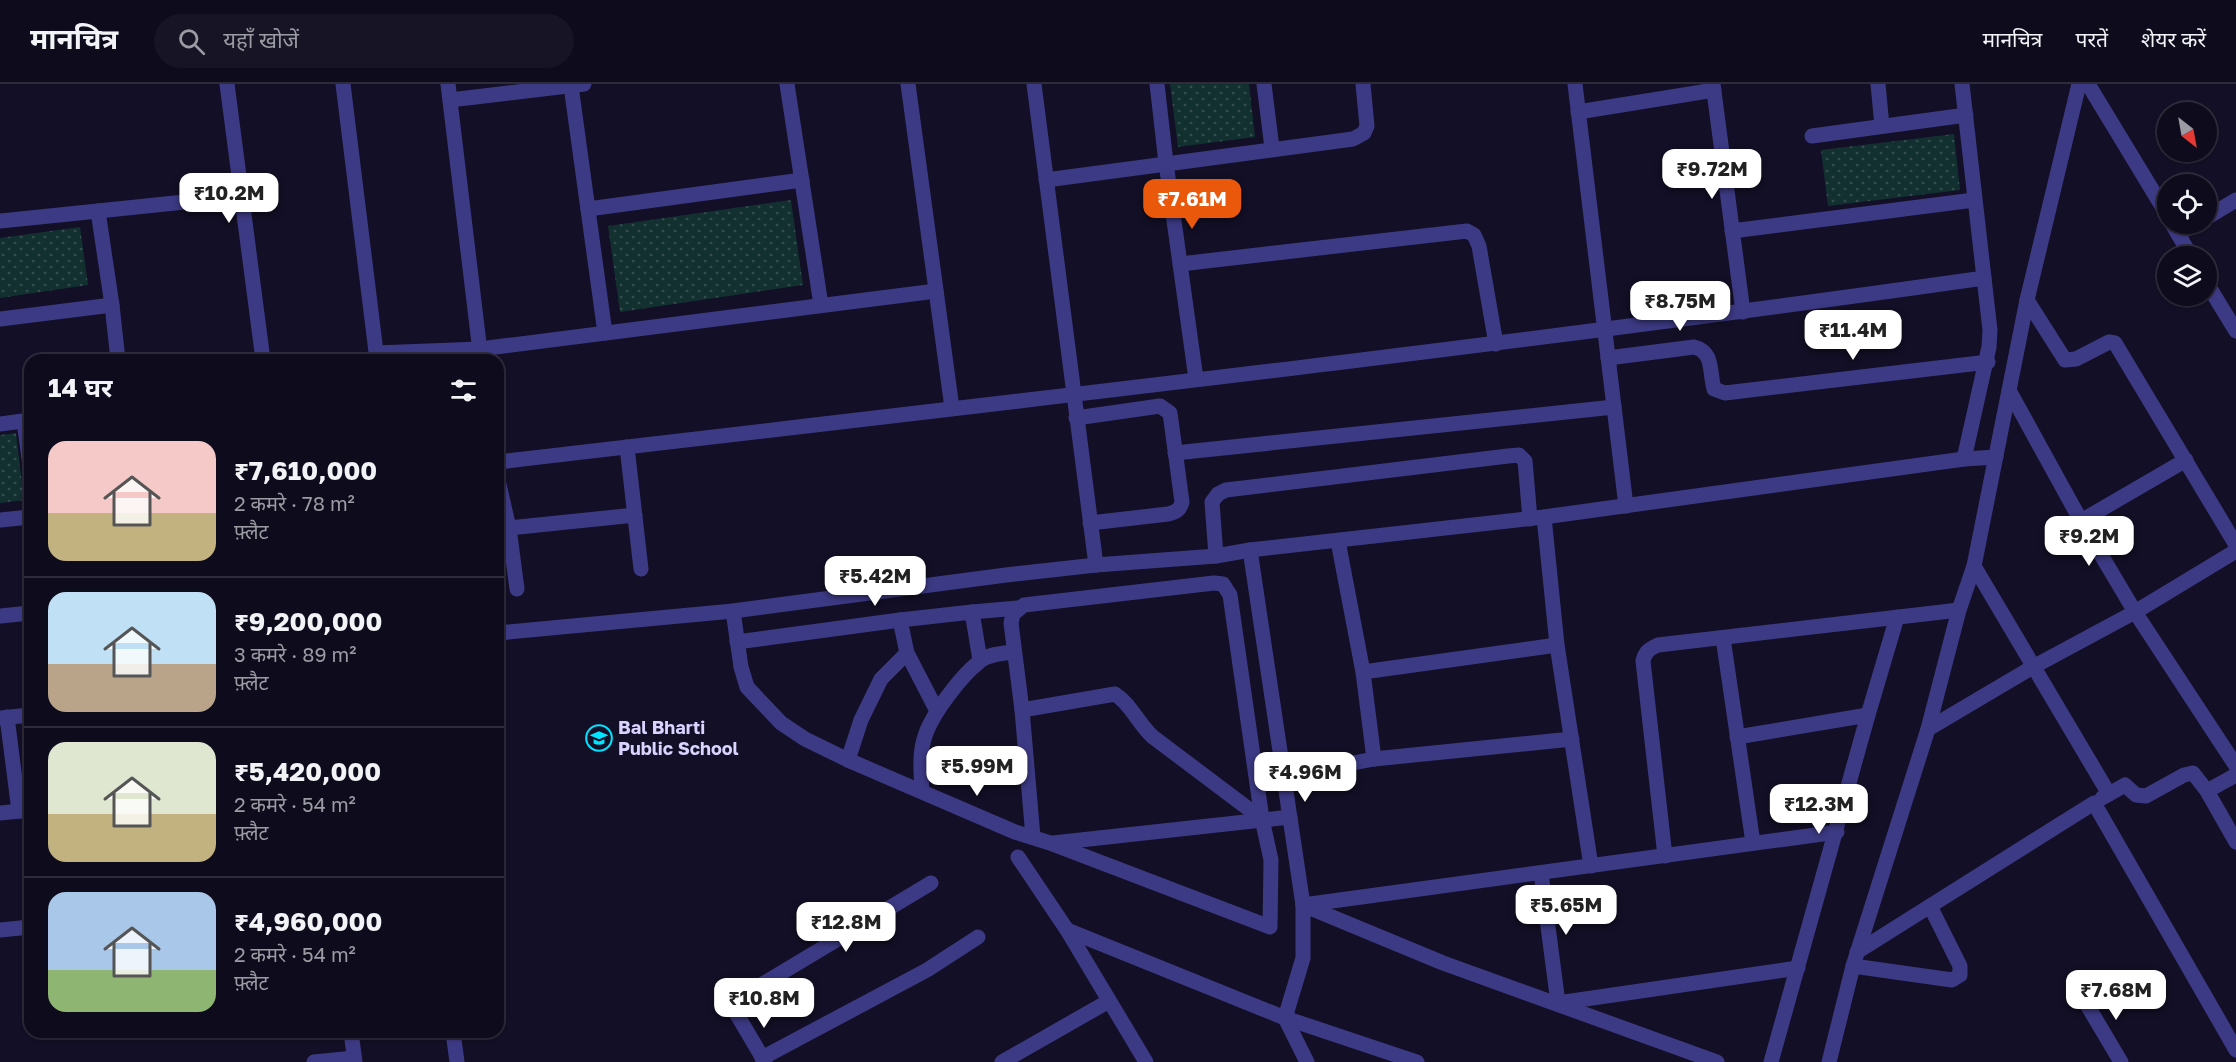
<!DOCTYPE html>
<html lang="hi">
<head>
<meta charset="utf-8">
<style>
  body { margin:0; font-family:"Golos Text","Noto Sans Devanagari",sans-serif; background:#171425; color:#f1f3f6; height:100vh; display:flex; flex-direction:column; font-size:22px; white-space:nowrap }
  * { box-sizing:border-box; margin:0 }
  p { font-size:20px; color:#9b9ba3 }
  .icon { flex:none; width:33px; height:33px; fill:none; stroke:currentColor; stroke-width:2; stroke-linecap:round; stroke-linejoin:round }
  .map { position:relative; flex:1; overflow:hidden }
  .panel { position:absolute; left:24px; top:270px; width:480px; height:684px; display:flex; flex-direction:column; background:#0e0b1c; border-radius:18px; box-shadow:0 2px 4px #0004,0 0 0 2px #2e2b3b }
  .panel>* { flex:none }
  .needle { width:39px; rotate:149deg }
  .tools { position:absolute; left:2157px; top:18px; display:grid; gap:12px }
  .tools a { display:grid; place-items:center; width:60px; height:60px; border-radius:50%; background:#0e0b1c; box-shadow:0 2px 4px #0004,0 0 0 2px #2e2b3b; font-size:30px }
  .price { position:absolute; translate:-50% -51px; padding:0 14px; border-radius:12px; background:#fff; color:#222; font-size:20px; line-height:39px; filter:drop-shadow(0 2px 3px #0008) }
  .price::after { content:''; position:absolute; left:50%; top:36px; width:18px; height:14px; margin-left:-9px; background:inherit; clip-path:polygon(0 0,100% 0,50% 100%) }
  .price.on { background:#ea580c; color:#fff }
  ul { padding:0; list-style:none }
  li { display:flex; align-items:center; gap:18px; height:150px; padding:0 24px }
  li+li { border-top:2px solid #2e2b3b }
  li span { display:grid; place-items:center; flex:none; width:168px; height:120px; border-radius:18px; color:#555 }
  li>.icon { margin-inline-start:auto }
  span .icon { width:72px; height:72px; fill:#fffc; stroke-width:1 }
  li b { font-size:26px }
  h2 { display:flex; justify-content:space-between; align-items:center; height:72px; padding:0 24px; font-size:26px }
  header { display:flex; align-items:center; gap:36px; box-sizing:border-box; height:84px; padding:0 30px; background:#0e0b1c; border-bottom:2px solid #2e2b3b }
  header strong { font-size:28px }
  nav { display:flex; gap:33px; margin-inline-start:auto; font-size:21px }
  .search { width:420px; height:54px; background:#171425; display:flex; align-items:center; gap:15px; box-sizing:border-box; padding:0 21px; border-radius:33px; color:#9b9ba3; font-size:22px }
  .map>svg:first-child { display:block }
</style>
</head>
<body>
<header>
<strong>मानचित्र</strong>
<div class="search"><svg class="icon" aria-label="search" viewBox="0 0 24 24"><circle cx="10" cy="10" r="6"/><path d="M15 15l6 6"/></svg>यहाँ खोजें</div>
<nav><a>मानचित्र</a><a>परतें</a><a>शेयर करें</a></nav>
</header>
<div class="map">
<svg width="2236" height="978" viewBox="0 0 2236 978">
  <defs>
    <pattern id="park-dots" width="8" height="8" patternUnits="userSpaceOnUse" patternTransform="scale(1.5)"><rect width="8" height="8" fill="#12302f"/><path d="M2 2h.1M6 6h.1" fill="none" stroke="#344d4e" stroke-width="1.8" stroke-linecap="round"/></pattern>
  </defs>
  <rect width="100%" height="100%" fill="#130f26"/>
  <g fill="url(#park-dots)">
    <polygon points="1170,0 1249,0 1255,53 1178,63"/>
    <polygon points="1954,50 1960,106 1828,122 1821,66"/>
    <polygon points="791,116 803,201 620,228 608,142"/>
    <polygon points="80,143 88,201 0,214 0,154"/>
    <polygon points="16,349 24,416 0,419 0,351"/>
  </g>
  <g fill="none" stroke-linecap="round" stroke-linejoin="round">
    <g stroke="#3d3a85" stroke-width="15">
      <polyline points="227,0 263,276"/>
      <polyline points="343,0 377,276"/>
      <polyline points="448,0 481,276"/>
      <polyline points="787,0 821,221"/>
      <polyline points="908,0 952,324"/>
      <polyline points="1034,0 1096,481"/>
      <polyline points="1157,0 1166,79 1196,295"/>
      <polyline points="1264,0 1272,64"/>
      <polyline points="1575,0 1626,422"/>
      <polyline points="1713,0 1743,228"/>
      <polyline points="1878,0 1882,42"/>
      <polyline points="2088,0 2168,132"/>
      <polyline points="571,2 605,249"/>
      <polyline points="450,16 584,0"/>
      <polyline points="1578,28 1714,6"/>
      <polyline points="1812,52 1966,31"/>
      <polyline points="1046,96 1353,55 1364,49 1367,42 1363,0"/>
      <polyline points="588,125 802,96"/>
      <polyline points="2206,134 2236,116"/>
      <polyline points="0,137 98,127"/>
      <polyline points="2172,140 2191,172"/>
      <polyline points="1732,147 1974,116"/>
      <polyline points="2178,150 2196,140"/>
      <polyline points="1180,180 1467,147 1474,151 1479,162 1496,260"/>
      <polyline points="2206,198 2236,247"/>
      <polyline points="2027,216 2065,276 2076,275 2109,258 2115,259 2236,461"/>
      <polyline points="112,221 118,276"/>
      <polyline points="0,235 112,221 98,127 242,112"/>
      <polyline points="376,269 480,265 936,207"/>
      <path d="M1608,274l86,-11c20,5 15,24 20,42l11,4 263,-31"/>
      <polyline points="2010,308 2081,437 2135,528 2236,682"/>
      <path d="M1076,334l84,-12 10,7 12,89c-2,8 -6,10 -14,12l-78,9"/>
      <polyline points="24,337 30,382"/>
      <polyline points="0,340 30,336"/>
      <polyline points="627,363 641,485"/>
      <polyline points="1175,369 1614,323"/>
      <polyline points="1964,375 1989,263 1990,246 1984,194"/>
      <path d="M498,378c496,-58 992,-114 1486,-184l-22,-194"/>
      <polyline points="498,396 509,444 517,505"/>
      <polyline points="1544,433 1557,561 1591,782"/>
      <polyline points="0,436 30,433"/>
      <polyline points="2081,437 2186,376"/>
      <polyline points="509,444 635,431"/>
      <polyline points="1338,457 1363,588 1557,561"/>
      <polyline points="1250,466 1303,821 1303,874 1285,934 1307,978"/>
      <polyline points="1216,472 1212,418 1218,410 1226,406 1508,372 1519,371 1525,377 1530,435"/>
      <polyline points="1974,482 2109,710"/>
      <polyline points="733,527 741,583 747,603 781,639 805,655 848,676 1015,748 1050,759 1270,843 1271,776 1262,735 1230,511 1223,500 1214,499 1024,521 1013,530 1011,539 1022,626 1033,753"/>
      <polyline points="972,528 1018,524"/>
      <polyline points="0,532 30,529"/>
      <polyline points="900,536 972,528 980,576"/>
      <polyline points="498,549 733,527 1006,491 1096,481 1216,472 1250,466 1544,433 1964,375 1996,373"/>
      <polyline points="1723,554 1753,759"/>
      <polyline points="737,558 900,536 907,569 937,627"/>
      <polyline points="1363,588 1374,675"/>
      <path d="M1022,626l93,-16c16,10 24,31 38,43l109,82"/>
      <polyline points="7,633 19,727"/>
      <polyline points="0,634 30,631"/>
      <polyline points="1928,645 2033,583 2135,528 2236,467"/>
      <polyline points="1737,653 1868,631"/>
      <polyline points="848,676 861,636 881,595 907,569"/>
      <polyline points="1284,692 1374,675 1572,655"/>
      <path d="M922,707c-1,-18 -3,-38 3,-55 7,-22 36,-60 54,-74 8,-8 24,-9 35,-10"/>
      <polyline points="2207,707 2236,691"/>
      <polyline points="2102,714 2125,701 2136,711 2146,712 2184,691 2193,689 2207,707 2236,758"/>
      <polyline points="0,729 30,726"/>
      <polyline points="1053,759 1290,733"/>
      <path d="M1665,772l-22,-195c2,-9 6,-12 15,-16l301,-35"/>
      <polyline points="1018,773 1067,846 1146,978"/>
      <polyline points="1541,789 1558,919 1798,884"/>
      <polyline points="1303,821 1837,748"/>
      <polyline points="1303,821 1443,879 1717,978"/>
      <polyline points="0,846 30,843"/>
      <polyline points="1067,846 1285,934 1417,978"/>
      <polyline points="1857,868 2094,719 2236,966"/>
      <polyline points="1853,882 1952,896 1960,891 1960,882 1930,822"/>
      <polyline points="2083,914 2121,978"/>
      <polyline points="351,948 355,978"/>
      <polyline points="453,948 457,978"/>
      <polyline points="762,974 927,886 978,853"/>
      <polyline points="314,978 354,974"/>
      <polyline points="765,978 736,929 734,922 736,916 931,799"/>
      <polyline points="1002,978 1109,917"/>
      <polyline points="1771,978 1868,631 1897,533"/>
    </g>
    <polyline stroke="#3d3a85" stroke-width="15" points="1829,978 1853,882 1928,645 1959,526 1974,482 2027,216 2079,0"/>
  </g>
  <defs>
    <g id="school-ring" transform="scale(1.35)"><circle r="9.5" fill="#130f26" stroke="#00e5ff" stroke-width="1.5"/><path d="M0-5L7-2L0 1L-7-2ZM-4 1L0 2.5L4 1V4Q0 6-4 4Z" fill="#00e5ff"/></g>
  </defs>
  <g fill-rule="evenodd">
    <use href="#school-ring" x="599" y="654"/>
  </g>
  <g text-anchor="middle" stroke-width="4.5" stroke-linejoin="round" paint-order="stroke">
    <g font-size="18" font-weight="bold" fill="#d9d4ff" stroke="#130f26" text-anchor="start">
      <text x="618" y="650">Bal Bharti<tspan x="618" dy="21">Public School</tspan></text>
    </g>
  </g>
</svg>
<div class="tools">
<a><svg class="needle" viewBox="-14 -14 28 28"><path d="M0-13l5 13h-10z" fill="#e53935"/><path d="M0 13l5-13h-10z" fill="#9b9ba3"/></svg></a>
<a><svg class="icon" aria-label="locate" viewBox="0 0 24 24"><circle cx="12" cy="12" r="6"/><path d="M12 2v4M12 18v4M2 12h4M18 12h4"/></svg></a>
<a><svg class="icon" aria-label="layers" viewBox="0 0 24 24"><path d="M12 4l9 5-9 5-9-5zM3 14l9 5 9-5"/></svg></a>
</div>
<b class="price" style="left:1712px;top:116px">₹9.72M</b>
<b class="price" style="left:229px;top:140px">₹10.2M</b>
<b class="price on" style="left:1192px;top:146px">₹7.61M</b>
<b class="price" style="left:1680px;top:248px">₹8.75M</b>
<b class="price" style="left:1853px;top:277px">₹11.4M</b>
<b class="price" style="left:2089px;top:483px">₹9.2M</b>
<b class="price" style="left:875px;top:523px">₹5.42M</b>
<b class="price" style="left:977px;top:713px">₹5.99M</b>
<b class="price" style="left:1305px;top:719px">₹4.96M</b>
<b class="price" style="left:1819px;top:751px">₹12.3M</b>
<b class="price" style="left:1566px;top:852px">₹5.65M</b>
<b class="price" style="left:846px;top:869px">₹12.8M</b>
<b class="price" style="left:2116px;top:937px">₹7.68M</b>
<b class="price" style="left:764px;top:945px">₹10.8M</b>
<section class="panel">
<h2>14 घर<svg class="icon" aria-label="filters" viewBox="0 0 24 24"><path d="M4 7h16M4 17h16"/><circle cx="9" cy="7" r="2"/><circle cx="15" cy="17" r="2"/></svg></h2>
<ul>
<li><span style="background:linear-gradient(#f6c9c9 60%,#c2b280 0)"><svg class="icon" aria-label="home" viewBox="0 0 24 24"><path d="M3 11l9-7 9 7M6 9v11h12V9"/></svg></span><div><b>₹7,610,000</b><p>2 कमरे · 78 m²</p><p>फ़्लैट</p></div></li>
<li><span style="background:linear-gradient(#bfe0f5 60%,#b9a48a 0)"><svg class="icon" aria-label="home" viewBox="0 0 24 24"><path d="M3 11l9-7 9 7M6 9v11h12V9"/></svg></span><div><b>₹9,200,000</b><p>3 कमरे · 89 m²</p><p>फ़्लैट</p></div></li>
<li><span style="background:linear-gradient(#dfe7d0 60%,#c2b280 0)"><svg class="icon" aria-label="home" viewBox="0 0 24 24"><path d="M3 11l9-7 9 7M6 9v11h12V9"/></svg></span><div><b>₹5,420,000</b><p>2 कमरे · 54 m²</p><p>फ़्लैट</p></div></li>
<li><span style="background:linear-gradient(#a9c7e8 65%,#8fb573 0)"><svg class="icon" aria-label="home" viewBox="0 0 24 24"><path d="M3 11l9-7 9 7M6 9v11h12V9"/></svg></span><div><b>₹4,960,000</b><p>2 कमरे · 54 m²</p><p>फ़्लैट</p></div></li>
</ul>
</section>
</div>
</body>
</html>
